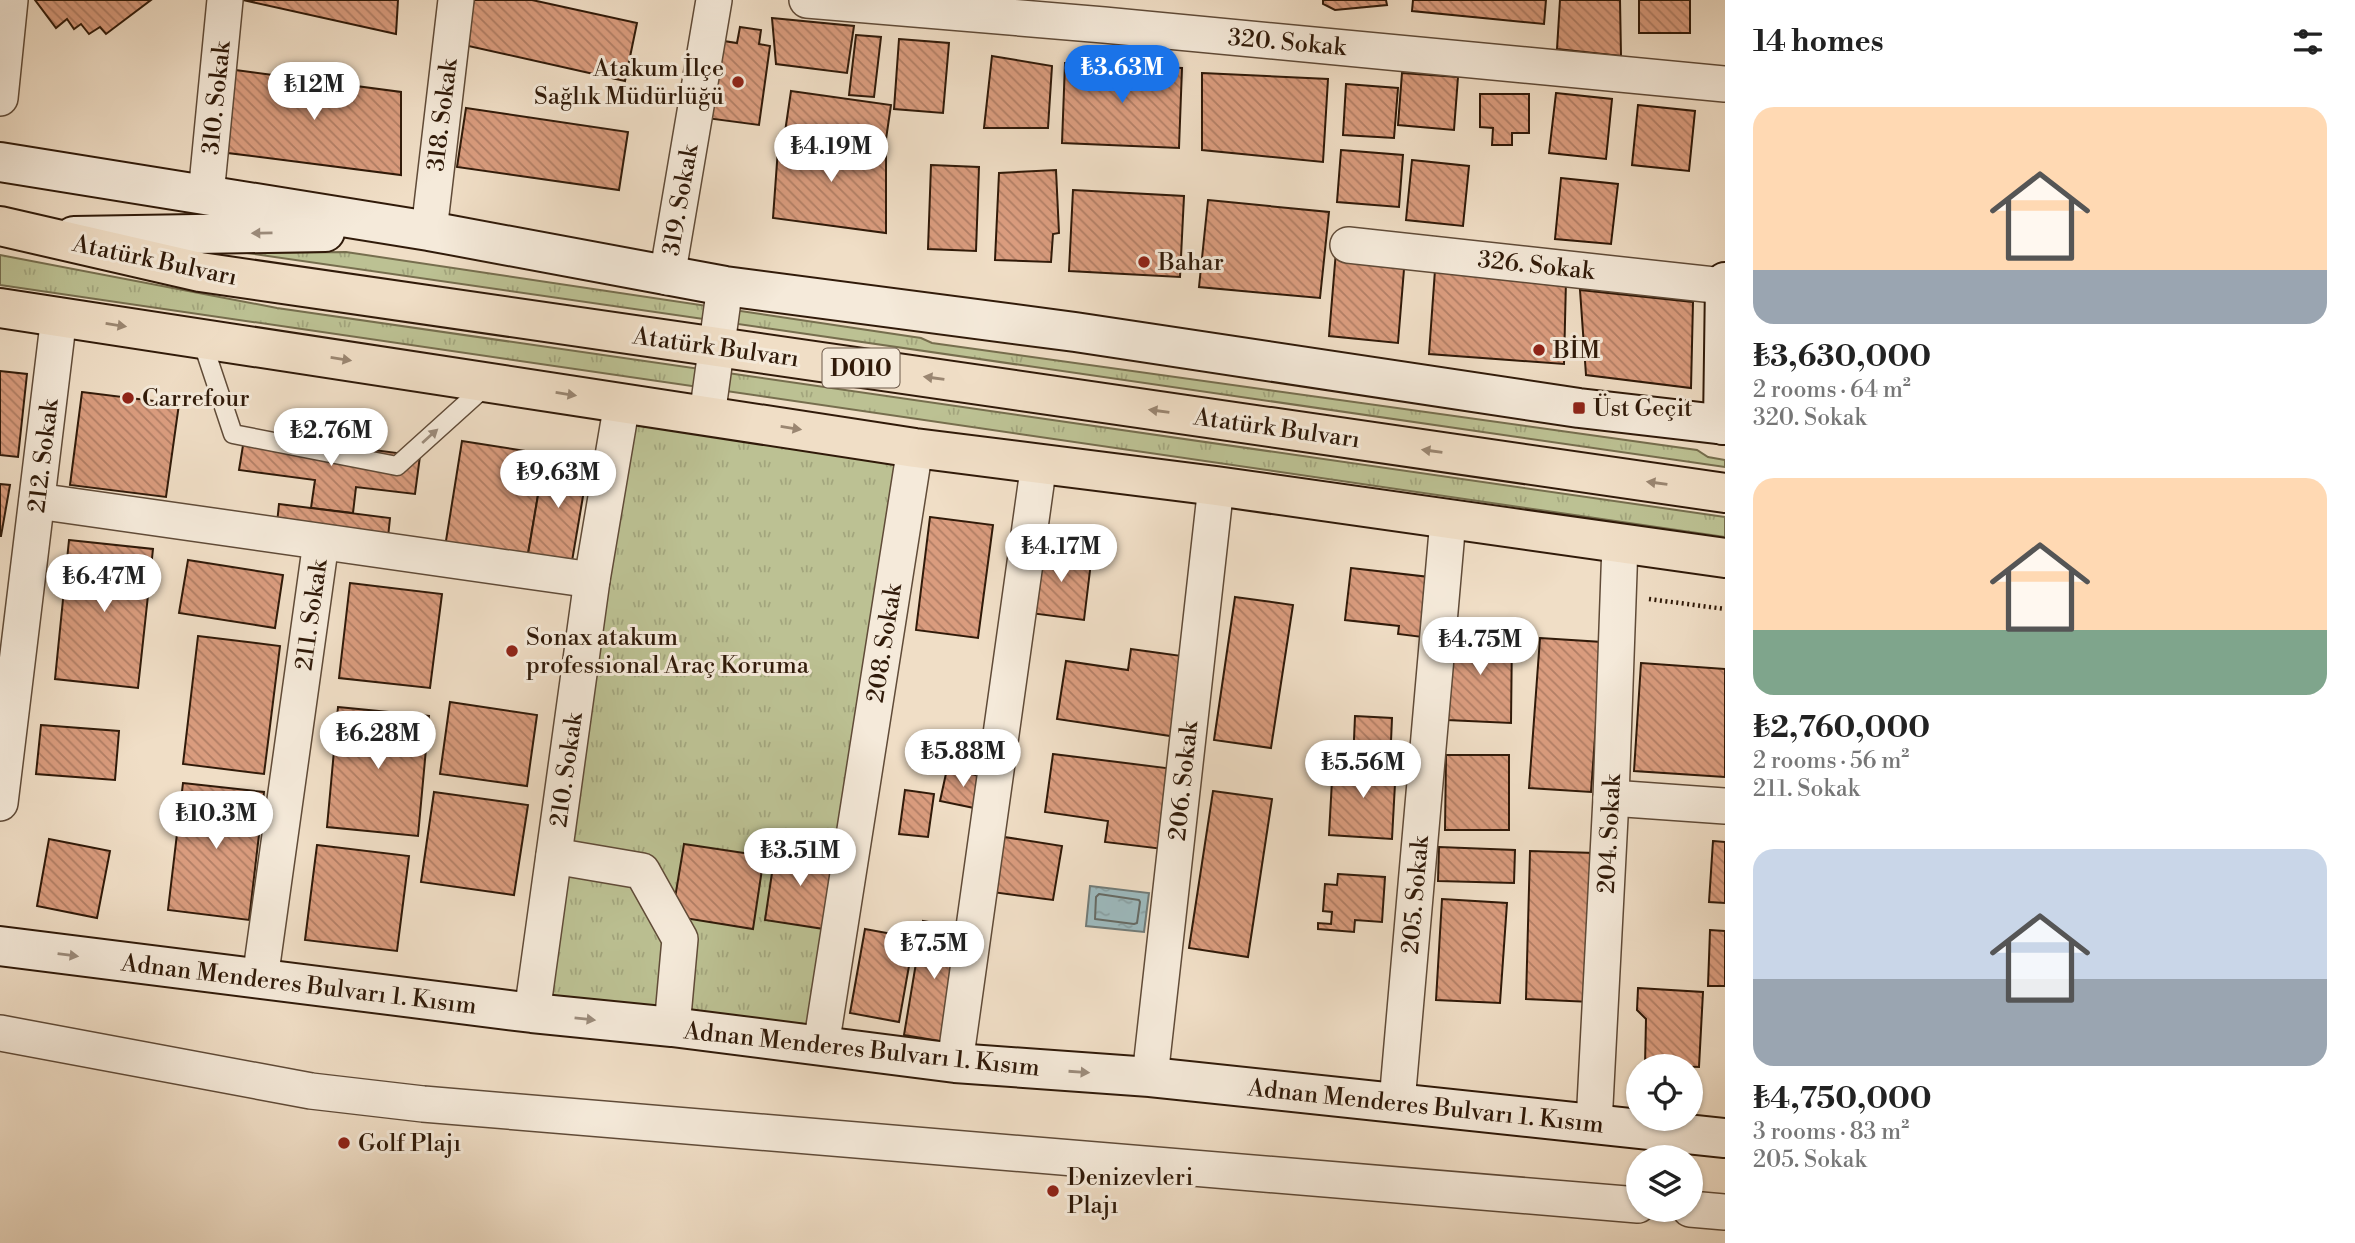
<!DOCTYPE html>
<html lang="en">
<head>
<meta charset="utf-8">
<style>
  body { margin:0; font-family:"Libre Bodoni",serif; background:#f2f2f2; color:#222; height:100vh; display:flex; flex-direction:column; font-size:26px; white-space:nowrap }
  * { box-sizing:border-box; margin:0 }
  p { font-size:23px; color:#767676 }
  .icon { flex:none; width:38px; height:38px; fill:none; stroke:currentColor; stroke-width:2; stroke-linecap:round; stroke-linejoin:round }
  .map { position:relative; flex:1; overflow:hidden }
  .panel { display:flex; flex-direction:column; background:#fff; width:630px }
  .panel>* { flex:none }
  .buttons { position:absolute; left:1626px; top:1054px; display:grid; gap:14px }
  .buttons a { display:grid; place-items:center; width:77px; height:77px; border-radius:50%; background:#fff; box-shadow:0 2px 5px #0004; font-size:35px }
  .price { position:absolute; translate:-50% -60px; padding:0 16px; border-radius:24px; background:#fff; color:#222; font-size:23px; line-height:46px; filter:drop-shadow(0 2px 4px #0008) }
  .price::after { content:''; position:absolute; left:50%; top:42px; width:21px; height:16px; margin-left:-10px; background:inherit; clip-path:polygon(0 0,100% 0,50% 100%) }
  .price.current { background:#1a73e8; color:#fff }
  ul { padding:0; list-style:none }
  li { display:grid; align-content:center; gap:14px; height:371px; padding:0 28px }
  li span { display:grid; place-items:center; height:217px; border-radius:21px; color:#555 }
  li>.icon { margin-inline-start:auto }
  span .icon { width:126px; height:126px; fill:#fffc; stroke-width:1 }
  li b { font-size:30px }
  h2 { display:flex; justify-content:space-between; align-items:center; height:84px; padding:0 28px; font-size:30px }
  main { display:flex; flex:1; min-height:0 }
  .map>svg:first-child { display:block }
</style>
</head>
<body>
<main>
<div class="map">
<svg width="1725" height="1243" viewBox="0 0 1725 1243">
  <defs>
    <pattern id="grass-tufts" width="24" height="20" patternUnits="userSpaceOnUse" patternTransform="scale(1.75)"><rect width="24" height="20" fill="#bcc193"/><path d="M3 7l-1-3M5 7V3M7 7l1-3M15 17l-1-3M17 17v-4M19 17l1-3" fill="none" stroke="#a2a57d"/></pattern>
    <pattern id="water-ripples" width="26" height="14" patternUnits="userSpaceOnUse" patternTransform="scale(1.75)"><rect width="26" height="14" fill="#9dbabe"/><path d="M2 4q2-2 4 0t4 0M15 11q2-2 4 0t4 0" fill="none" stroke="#889fa2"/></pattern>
    <pattern id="building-back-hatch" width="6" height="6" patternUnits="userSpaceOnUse" patternTransform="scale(1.75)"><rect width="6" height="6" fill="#da9c7e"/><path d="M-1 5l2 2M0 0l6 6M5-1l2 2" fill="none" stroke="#b17e65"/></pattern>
  </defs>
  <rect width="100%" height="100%" fill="#f0dec6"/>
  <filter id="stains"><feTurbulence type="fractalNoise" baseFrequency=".00286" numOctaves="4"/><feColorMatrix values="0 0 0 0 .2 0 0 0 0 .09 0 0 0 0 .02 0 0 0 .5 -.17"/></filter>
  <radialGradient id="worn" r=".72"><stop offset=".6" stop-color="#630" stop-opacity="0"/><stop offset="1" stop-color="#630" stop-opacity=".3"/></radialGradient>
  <g fill="url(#grass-tufts)" stroke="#766e4e" stroke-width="2">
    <polygon points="346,252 921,338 932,343 1697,450 1708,457 1725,460 1725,467 247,253"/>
    <polygon points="0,255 277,308 1725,517 1725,537 0,285"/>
    <polygon points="622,403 915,448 821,1046 532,1013"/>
  </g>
  <polygon fill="url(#water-ripples)" stroke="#717a76" stroke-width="2" points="1090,886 1149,893 1144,932 1086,926"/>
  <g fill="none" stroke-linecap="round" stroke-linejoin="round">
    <polygon stroke="#666a64" stroke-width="2" points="1099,894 1139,900 1140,902 1137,923 1134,924 1095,919 1096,897"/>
  </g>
  <g fill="url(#building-back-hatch)" stroke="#301a09" stroke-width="2">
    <polygon points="35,0 151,0 106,34 100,27 89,34 81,24 74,29 67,19 56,28"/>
    <polygon points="243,0 398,0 396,34"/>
    <polygon points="474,0 532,0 637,23 625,81 464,45"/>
    <polygon points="1323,0 1386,0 1387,5 1335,10 1323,4"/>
    <polygon points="1413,0 1546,0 1544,24 1412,11"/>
    <polygon points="1560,0 1620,0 1621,56 1557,49"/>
    <rect x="1639" y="0" width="51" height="33"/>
    <polygon points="772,18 854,26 847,73 776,64"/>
    <polygon points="740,27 761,30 759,44 770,46 759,125 706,118 717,40 737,43"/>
    <polygon points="856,35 881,37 874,97 849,95"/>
    <polygon points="899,39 949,43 943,113 894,109"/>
    <polygon points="992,56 1052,66 1048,128 984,128"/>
    <polygon points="1065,63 1182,68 1179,148 1062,143"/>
    <polygon points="228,69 401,92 401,175 228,153"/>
    <polygon points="1202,73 1328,79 1323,162 1202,150"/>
    <polygon points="1402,73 1458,77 1454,130 1398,125"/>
    <polygon points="1346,84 1398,88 1394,138 1343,135"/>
    <polygon points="791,91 891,105 885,146 785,132"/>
    <polygon points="1556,93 1612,99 1606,159 1549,153"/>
    <polygon points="1480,94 1529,94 1529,133 1512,133 1512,145 1492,145 1493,128 1480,127"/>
    <polygon points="1638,105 1695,111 1689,171 1632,165"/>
    <polygon points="466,108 628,132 619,190 457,167"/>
    <polygon points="779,135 886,150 886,233 773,218"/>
    <polygon points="1341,150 1403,155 1399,207 1337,202"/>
    <polygon points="1412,160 1469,166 1463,226 1406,220"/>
    <polygon points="931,165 979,167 976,251 928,249"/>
    <polygon points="1056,170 1059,233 1053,234 1051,262 995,260 999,173"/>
    <polygon points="1561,178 1618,184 1611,244 1555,239"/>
    <polygon points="1073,190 1184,196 1180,277 1069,271"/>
    <polygon points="1208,200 1329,212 1320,298 1199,287"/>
    <polygon points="1336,251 1405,257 1398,343 1329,336"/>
    <polygon points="1435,270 1566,280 1564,364 1429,354"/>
    <polygon points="1580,290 1693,302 1691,388 1586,375"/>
    <polygon points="0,371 27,374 18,457 0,455"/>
    <polygon points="82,392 179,404 166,497 70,485"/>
    <polygon points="245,433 420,456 415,494 356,487 353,513 311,508 315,480 239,470"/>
    <polygon points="462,441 545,454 527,560 445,547"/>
    <polygon points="545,454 589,461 571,567 527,560"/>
    <polygon points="0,484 10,485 1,536 0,536"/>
    <polygon points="279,504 390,518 387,547 276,533"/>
    <polygon points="930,517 993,525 978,638 916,630"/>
    <polygon points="69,540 153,549 138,688 55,679"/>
    <polygon points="1038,548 1092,554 1084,620 1030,613"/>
    <polygon points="188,560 283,575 275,628 179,613"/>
    <polygon points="1351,568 1429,577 1422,637 1398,634 1399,626 1345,620"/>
    <polygon points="350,583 442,594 430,688 339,678"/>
    <polygon points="1235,597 1293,605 1271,748 1214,740"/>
    <polygon points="1449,632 1512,634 1511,723 1447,720"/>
    <polygon points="198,636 280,646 264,774 183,764"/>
    <polygon points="1540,638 1602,642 1591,792 1529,788"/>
    <polygon points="1131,649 1189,657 1177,737 1057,719 1066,661 1128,670"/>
    <polygon points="1641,663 1725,669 1725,777 1634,771"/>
    <polygon points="450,702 537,715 527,786 440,774"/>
    <polygon points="338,707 429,716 418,836 327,827"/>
    <polygon points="1355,716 1392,718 1390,765 1353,763"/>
    <polygon points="41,725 119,731 115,780 36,774"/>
    <polygon points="1053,754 1174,769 1163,849 1105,842 1108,821 1045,812"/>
    <polygon points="1446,755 1509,755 1509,830 1445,830"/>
    <polygon points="1333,762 1396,765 1392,839 1329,835"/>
    <polygon points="947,769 986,777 979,809 940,801"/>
    <polygon points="183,783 264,792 249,920 168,910"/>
    <polygon points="905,790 934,794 928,837 899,834"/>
    <polygon points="1213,791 1272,799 1248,957 1189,948"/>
    <polygon points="434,792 528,805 514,895 421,882"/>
    <polygon points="998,836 1062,846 1053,900 992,892"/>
    <polygon points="49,839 110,851 97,918 37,906"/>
    <polygon points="1713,841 1725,842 1725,903 1709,902"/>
    <polygon points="684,844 764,856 753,929 672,916"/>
    <polygon points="317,845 409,856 397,951 305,940"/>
    <polygon points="776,846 835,855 824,929 765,920"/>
    <polygon points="1439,847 1515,850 1514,883 1438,881"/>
    <polygon points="1530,851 1595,853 1591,1002 1526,999"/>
    <polygon points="1338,874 1385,877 1382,922 1355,920 1354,932 1318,929 1318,923 1331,924 1332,912 1323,911 1325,884 1337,885"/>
    <polygon points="1442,899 1507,903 1500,1003 1436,1000"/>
    <polygon points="923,921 964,928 945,1042 904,1035"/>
    <polygon points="865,929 914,938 899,1022 850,1013"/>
    <polygon points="1710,930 1725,931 1725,986 1708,986"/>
    <polygon points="1638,988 1703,992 1699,1067 1645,1065 1646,1019 1637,1010"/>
  </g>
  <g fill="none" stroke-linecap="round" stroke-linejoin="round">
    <g stroke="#604b38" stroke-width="21">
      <polyline id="lane" points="201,338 233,434 397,466 489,383"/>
    </g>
    <g stroke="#604b38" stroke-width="38">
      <g id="street">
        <polyline points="807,0 1104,25 1725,84"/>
        <polyline points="0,98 10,0"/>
        <polyline points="206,195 225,0"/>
        <polyline points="429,231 456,0"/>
        <polyline points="1348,245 1724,286"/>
        <polyline points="667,277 714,0"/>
        <polyline points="707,416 725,286"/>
        <polyline points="37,501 592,580"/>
        <polyline points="1611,798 1725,806"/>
        <polyline points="0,803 59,316"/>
        <polyline points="554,856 642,871 680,939 672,1027"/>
        <polyline points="260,979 321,542"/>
        <polyline points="532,1013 592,580 622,403"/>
        <polyline points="0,1033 311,1091 423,1104 1638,1205"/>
        <polyline points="821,1046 915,448"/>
        <polyline points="955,1063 1039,463"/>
        <polyline points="1150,1077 1216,486"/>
        <polyline points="1397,1102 1448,520"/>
        <polyline points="1594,1124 1611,798 1620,544"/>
        <polyline points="1690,1209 1725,1212"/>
      </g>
    </g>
    <g stroke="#301a09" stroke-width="42">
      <g id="secondary">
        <polyline points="0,162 429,231 725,286 1075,332 1579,408 1725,425"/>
        <polyline points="74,236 325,232"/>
        <polyline points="1723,425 1725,282"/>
        <polyline points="0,946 532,1013 672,1027 955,1063 1150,1077 1725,1138"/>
      </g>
    </g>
    <g stroke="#301a09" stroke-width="42">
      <g id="highway">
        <polyline points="0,226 200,272 1725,493"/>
        <polyline points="0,308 915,448 1216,486 1725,558"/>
      </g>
    </g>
    <polyline stroke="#301a09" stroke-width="4.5" stroke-dasharray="2 3.5" stroke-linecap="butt" points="1649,599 1725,609"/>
    <use href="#lane" stroke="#f5eada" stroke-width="18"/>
    <use href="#street" stroke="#f5eada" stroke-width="35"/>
    <use href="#secondary" stroke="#f5eada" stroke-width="38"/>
    <use href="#highway" stroke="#f0dec6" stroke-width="38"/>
  </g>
  <defs><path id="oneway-solid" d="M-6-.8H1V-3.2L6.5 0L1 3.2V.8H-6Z" transform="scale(1.75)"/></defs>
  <g fill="#9c8c7c">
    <use href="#oneway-solid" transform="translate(262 233) rotate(179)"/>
    <use href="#oneway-solid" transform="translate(430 436) rotate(-42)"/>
    <use href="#oneway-solid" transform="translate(68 955) rotate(7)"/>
    <use href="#oneway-solid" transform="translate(585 1019) rotate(6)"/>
    <use href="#oneway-solid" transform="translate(1079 1072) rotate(4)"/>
  </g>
  <g fill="#9a8671">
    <use href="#oneway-solid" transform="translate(116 325) rotate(9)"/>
    <use href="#oneway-solid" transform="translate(341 359) rotate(9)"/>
    <use href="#oneway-solid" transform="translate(934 378) rotate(-172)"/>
    <use href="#oneway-solid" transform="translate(566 394) rotate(9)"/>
    <use href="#oneway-solid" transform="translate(1159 411) rotate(-172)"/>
    <use href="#oneway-solid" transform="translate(791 428) rotate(9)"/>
    <use href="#oneway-solid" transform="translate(1432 451) rotate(-172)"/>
    <use href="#oneway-solid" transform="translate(1657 483) rotate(-172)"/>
  </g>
  <g fill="#8f2418" stroke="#f5eada" stroke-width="2.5">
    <circle cx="738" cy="82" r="7"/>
    <circle cx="1144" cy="262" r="7"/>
    <circle cx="1539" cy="350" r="7"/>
    <circle cx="128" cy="398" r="7"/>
    <rect x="1572" y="401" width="14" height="14" rx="3.5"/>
    <circle cx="512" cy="651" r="7"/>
    <circle cx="344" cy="1143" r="7"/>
    <circle cx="1053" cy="1191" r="7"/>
  </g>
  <g text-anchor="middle" stroke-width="6" stroke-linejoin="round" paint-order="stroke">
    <rect fill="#f5eada" stroke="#6b5848" stroke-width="2" x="822.5" y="348.5" width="77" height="39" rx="5"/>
    <g font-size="23" font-weight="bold" fill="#301a09">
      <text x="861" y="376">D010</text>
    </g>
    <g font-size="24" fill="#301a09" stroke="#f5eada">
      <text transform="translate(1287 42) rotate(5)" y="8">320. Sokak</text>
      <text transform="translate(216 98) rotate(-84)" y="8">310. Sokak</text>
      <text transform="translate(442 115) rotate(-83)" y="8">318. Sokak</text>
      <text transform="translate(680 200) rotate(-80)" y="8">319. Sokak</text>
      <text transform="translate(155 260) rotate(12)" y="8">Atatürk Bulvarı</text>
      <text transform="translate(1536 265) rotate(6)" y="8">326. Sokak</text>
      <text transform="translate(716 347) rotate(8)" y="8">Atatürk Bulvarı</text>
      <text transform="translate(1277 428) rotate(8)" y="8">Atatürk Bulvarı</text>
      <text transform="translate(43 456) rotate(-83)" y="8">212. Sokak</text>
      <text transform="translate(311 615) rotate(-82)" y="8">211. Sokak</text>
      <text transform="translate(884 643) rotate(-81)" y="8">208. Sokak</text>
      <text transform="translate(566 770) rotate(-82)" y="8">210. Sokak</text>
      <text transform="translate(1183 781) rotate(-84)" y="8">206. Sokak</text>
      <text transform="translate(1609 834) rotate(-87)" y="8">204. Sokak</text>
      <text transform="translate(1415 895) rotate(-85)" y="8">205. Sokak</text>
      <text transform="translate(299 984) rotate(7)" y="8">Adnan Menderes Bulvarı 1. Kısım</text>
      <text transform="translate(862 1049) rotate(6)" y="8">Adnan Menderes Bulvarı 1. Kısım</text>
      <text transform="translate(1426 1106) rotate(6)" y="8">Adnan Menderes Bulvarı 1. Kısım</text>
    </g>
    <g font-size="24" fill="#301a09" stroke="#f5eada" text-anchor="start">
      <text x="724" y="76" text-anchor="end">Atakum İlçe<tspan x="724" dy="28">Sağlık Müdürlüğü</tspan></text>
      <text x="1158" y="270">Bahar</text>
      <text x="1553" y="358">BİM</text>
      <text x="142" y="406">Carrefour</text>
      <text x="1593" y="416">Üst Geçit</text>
      <text x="526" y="645">Sonax atakum<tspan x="526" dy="28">professional Araç Koruma</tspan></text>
      <text x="358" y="1151">Golf Plajı</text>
      <text x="1067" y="1185">Denizevleri<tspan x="1067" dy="28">Plajı</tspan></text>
    </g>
  </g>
  <rect width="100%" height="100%" filter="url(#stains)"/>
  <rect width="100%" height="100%" fill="url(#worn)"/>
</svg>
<div class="buttons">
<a><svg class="icon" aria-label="locate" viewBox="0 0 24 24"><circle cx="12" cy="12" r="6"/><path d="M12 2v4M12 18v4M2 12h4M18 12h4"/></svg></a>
<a><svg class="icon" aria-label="layers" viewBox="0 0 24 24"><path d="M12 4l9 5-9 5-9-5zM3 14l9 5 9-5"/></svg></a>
</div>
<b class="price current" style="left:1122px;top:105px">₺3.63M</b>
<b class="price" style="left:314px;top:122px">₺12M</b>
<b class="price" style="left:831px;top:184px">₺4.19M</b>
<b class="price" style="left:331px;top:468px">₺2.76M</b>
<b class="price" style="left:558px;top:510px">₺9.63M</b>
<b class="price" style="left:1061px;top:584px">₺4.17M</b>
<b class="price" style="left:104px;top:614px">₺6.47M</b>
<b class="price" style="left:1480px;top:677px">₺4.75M</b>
<b class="price" style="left:378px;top:771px">₺6.28M</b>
<b class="price" style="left:963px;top:789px">₺5.88M</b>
<b class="price" style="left:1363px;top:800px">₺5.56M</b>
<b class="price" style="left:216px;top:851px">₺10.3M</b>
<b class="price" style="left:800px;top:888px">₺3.51M</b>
<b class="price" style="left:934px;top:981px">₺7.5M</b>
</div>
<section class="panel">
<h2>14 homes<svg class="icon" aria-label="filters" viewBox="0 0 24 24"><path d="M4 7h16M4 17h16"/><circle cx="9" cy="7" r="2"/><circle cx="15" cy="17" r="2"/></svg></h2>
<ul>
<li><span style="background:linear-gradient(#ffd9b3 75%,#9aa5b1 0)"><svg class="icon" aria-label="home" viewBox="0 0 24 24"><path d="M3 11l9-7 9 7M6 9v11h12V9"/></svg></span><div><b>₺3,630,000</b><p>2 rooms · 64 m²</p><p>320. Sokak</p></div></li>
<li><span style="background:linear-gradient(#ffd9b3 70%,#7fa58c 0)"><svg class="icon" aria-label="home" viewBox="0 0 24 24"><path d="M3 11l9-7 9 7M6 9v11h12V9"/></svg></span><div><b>₺2,760,000</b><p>2 rooms · 56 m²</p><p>211. Sokak</p></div></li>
<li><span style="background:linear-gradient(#c9d6e8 60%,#9aa5b1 0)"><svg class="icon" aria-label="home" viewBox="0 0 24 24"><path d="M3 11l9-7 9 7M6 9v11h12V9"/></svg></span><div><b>₺4,750,000</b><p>3 rooms · 83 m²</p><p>205. Sokak</p></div></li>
</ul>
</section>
</main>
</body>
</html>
